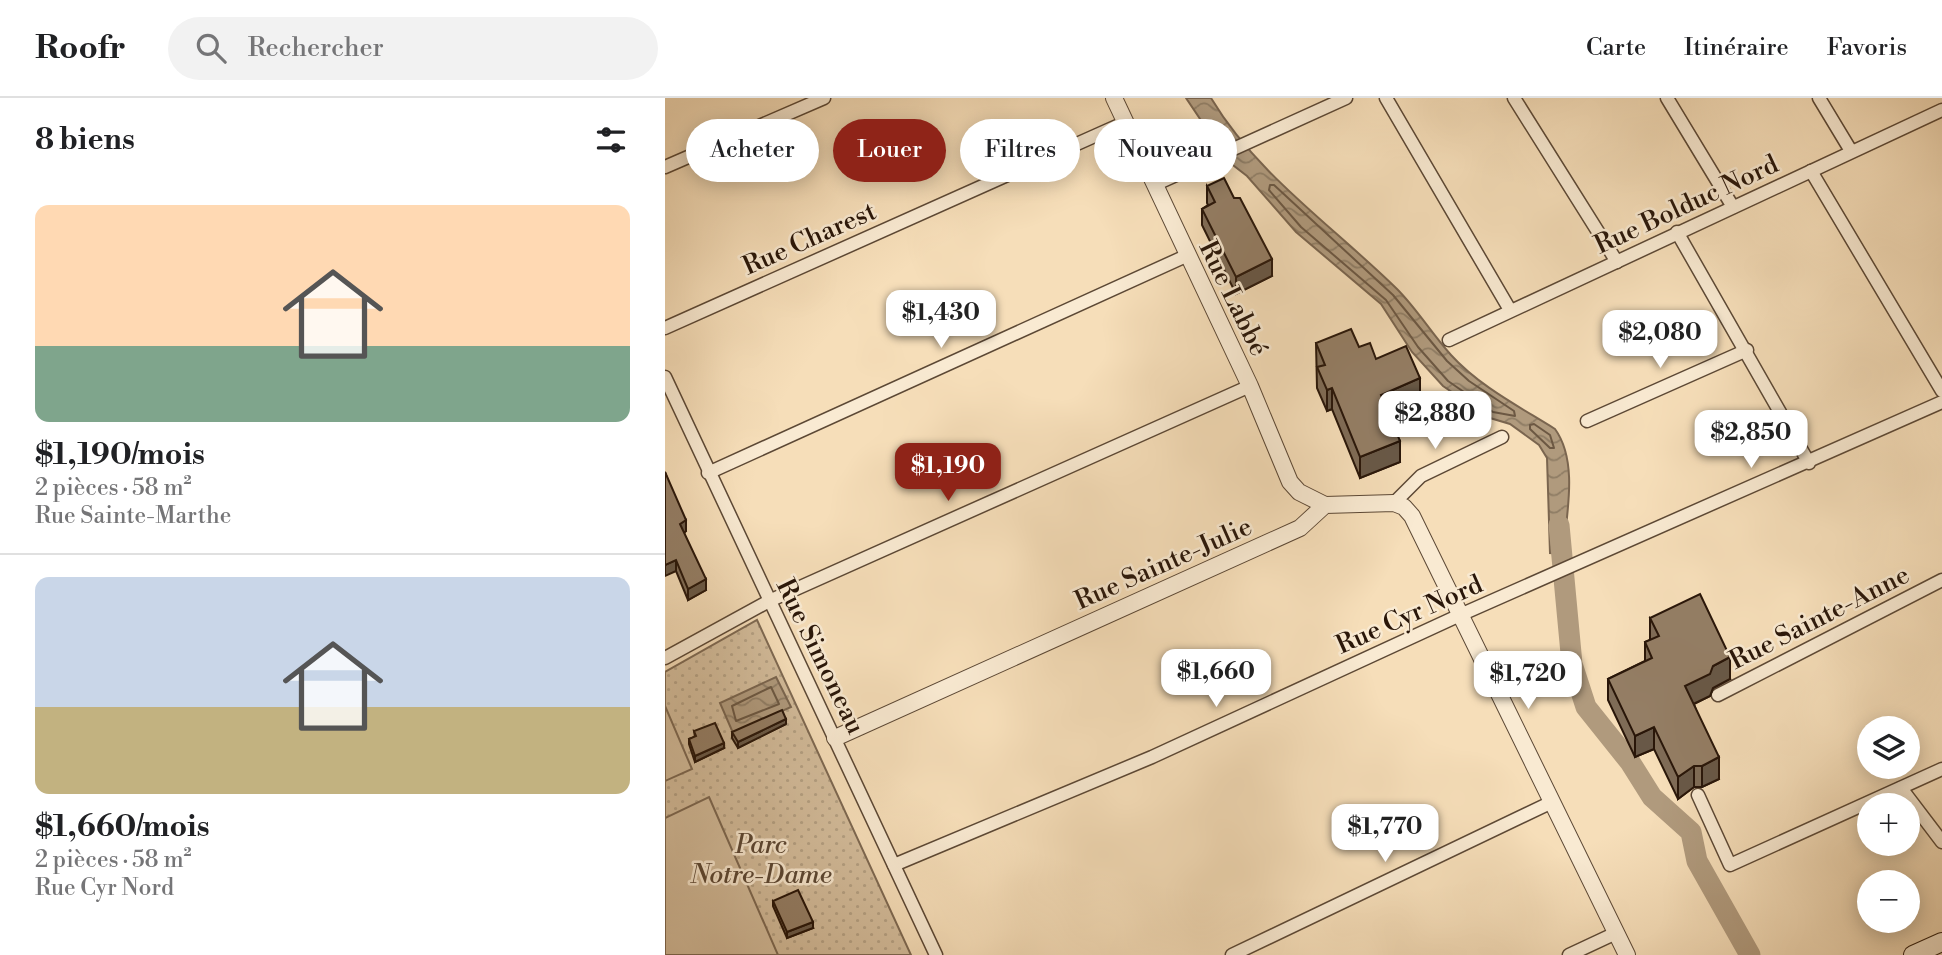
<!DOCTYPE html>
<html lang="fr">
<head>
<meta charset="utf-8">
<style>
  body { margin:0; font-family:"Libre Bodoni",serif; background:#f2f2f2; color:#202124; height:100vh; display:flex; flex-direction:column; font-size:26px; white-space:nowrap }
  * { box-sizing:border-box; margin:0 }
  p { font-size:23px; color:#757577 }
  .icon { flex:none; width:38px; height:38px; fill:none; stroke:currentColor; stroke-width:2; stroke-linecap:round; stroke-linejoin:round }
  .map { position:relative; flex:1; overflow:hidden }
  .panel { display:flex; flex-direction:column; background:#fff; width:665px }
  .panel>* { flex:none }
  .banner { position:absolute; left:21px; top:21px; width:665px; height:63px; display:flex; gap:14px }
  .controls { position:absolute; left:1192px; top:618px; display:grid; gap:14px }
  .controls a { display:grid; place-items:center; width:63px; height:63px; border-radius:50%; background:#fff; box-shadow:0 4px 18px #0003; font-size:35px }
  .price { position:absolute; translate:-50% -60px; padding:0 16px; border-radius:14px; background:#fff; color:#222; font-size:23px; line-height:46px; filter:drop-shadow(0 2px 4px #0008) }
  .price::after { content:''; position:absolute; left:50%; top:42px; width:21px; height:16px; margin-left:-10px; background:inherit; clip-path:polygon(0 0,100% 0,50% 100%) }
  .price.active { background:#8f2418; color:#fff }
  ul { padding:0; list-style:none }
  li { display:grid; align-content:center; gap:14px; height:371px; padding:0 35px }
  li+li { border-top:2px solid #e0e0e0 }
  li span { display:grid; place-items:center; height:217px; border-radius:14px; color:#555 }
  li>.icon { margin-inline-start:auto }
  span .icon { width:126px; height:126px; fill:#fffc; stroke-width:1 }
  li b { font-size:30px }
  h2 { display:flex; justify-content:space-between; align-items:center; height:84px; padding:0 35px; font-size:30px }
  .pill { padding:0 24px; border-radius:32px; background:#fff; box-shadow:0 4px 18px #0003; font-size:24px; line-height:63px }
  .pill.active { background:#8f2418; color:#fff }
  header { display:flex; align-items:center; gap:42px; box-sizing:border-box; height:98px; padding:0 35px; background:#fff; border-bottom:2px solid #e0e0e0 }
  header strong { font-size:33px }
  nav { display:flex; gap:38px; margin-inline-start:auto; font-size:24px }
  .search { width:490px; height:63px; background:#f2f2f2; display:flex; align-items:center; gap:18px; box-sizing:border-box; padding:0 24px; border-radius:38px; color:#757577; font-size:26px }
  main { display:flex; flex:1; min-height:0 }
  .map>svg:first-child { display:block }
</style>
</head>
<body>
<header>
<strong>Roofr</strong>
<div class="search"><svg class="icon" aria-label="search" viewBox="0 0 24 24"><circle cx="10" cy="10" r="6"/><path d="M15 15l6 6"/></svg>Rechercher</div>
<nav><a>Carte</a><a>Itinéraire</a><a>Favoris</a></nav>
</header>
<main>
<section class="panel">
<h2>8 biens<svg class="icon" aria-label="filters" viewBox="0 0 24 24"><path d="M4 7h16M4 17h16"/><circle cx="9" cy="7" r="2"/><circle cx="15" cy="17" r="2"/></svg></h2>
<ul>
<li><span style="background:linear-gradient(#ffd9b3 65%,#7fa58c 0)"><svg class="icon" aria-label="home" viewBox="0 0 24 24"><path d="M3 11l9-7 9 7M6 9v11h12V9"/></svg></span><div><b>$1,190/mois</b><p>2 pièces · 58 m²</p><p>Rue Sainte-Marthe</p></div></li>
<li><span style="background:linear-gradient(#c9d6e8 60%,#c2b280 0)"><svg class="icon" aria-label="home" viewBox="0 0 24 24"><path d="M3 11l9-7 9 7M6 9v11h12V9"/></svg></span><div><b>$1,660/mois</b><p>2 pièces · 58 m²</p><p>Rue Cyr Nord</p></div></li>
</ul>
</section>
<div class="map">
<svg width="1277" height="857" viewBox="0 0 1277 857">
  <defs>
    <pattern id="green-dots" width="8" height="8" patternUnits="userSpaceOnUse" patternTransform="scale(1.75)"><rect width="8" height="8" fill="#d3bc9b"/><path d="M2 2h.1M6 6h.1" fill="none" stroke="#b5a184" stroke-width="1.8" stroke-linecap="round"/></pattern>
    <pattern id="water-waves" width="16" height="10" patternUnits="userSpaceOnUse" patternTransform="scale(1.75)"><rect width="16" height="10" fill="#b09a7d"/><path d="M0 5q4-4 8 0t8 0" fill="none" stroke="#8f7d65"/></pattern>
  </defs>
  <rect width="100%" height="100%" fill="#f6deb9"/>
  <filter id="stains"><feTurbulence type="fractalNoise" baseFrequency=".00286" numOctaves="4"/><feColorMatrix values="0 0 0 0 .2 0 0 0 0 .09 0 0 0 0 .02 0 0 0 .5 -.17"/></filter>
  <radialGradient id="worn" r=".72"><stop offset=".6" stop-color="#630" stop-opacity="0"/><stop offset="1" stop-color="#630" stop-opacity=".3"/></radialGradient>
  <polygon fill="url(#green-dots)" stroke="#7e6952" stroke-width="2" points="92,522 246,857 0,857 0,574"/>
  <g fill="#d3bc9b" stroke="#7e6952" stroke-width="2">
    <polygon points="0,608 27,671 0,683"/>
    <polygon points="44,699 113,857 0,857 0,720"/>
  </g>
  <g fill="url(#water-waves)" stroke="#7a654f" stroke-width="2">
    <path d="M521,0h25c46,77 123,129 186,191 20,20 35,45 54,66 28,31 69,52 104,74 24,33 11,88 8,125l-13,-1 -3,-95 -8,-13 -29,-21 -20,-6 -47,-32 -31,-34 -31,-48 -85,-72 -49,-56 -18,-14z"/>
    <polygon points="111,579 126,609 68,635 55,605"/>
  </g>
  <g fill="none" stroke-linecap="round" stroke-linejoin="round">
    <g stroke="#6c5843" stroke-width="2">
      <polygon points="605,87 609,87 728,197 782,263 804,283 849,313 850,318 828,314 783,283 753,249 721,202 636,129 604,92"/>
      <polygon points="869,326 885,337 889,350 885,350 865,331 865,327"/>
      <polygon points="106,589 114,606 71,623 67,608"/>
    </g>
    <polyline stroke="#b09a7d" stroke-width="21" points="894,427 907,566 921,609 965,664 987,699 1026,734 1032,763 1085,857"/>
    <g stroke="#5c4835" stroke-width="15">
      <g id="minor">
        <polyline points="721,0 845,212"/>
        <polyline points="849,0 952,164"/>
        <polyline points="1002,0 1068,109"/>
        <polyline points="1154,0 1186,53"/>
        <polyline points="0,69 159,0"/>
        <polyline points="1146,73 1277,293"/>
        <polyline points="489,87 681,0"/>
        <polyline points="1012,134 1144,365"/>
        <polyline points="0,230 461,24"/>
        <polyline points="784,242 1277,12"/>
        <polyline points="0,279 271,857"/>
        <polyline points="922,323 1082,252"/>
        <polyline points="43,375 521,158"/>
        <polyline points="729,405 756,378 837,339"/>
        <polyline points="0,560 104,503 585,288"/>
        <polyline points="1053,597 1277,482"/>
        <polyline points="1236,690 1277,744"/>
        <polyline points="1033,697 1065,767 1277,671"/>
        <polyline points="229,767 487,659 795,517 1277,304"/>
        <polyline points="567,857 887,704"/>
        <polyline points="904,857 951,835"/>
      </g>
    </g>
    <g stroke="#5c4835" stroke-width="18">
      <g id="tertiary">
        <polyline points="449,0 585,288 625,384 634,394 660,407"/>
        <polyline points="170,640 635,430 660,407 729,405 739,409 747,418 962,857"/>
      </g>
    </g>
    <g stroke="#291609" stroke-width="20">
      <polyline id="secondary" points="1248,857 1277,844"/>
    </g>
    <use href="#minor" stroke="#f9ead2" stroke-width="12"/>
    <use href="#tertiary" stroke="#f9ead2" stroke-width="16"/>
    <use href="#secondary" stroke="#f9ead2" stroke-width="18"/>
  </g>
  <g fill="#7f6c57" stroke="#291609" stroke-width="2">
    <polygon points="542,88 607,178 571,196 537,127 537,111 543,107 542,105"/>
    <polygon points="651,245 694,249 711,261 755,301 723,314 735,364 695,380 667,311 662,313 652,290"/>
    <polygon points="0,374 21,433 19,435 41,492 23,502 11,473"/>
    <polygon points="985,520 1065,581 1048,590 1045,598 1029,606 1054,681 1037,689 1029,689 1013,701 989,651 970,659 943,602 943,581 980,563 980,544 985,542"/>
    <polygon points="121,626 73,650 67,640 67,634"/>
    <polygon points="29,633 59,650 30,664 24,646 24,641 30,639"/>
    <polygon points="108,803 148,830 122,840 108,808"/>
  </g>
  <g fill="#685847" stroke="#291609" stroke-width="2">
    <polygon points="607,161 607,178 571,196 571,179"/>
    <polygon points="755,280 755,301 716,318 716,297"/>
    <polygon points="667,290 667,311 662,313 662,292"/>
    <polygon points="735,343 735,364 695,380 695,359"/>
    <polygon points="21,422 21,433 15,437 15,426"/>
    <polygon points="11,462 11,473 0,478 0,467"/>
    <polygon points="41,481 41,492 23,502 23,491"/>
    <polygon points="1065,559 1065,581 1048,590 1045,598 1020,610 1020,588 1048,568"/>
    <polygon points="121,621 121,626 73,650 73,644"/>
    <polygon points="989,629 989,651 970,659 970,638"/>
    <polygon points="59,645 59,650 30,664 30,658"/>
    <polygon points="1054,659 1054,681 1037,689 1037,668"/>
    <polygon points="1029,668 1029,689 1013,701 1013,679"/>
    <polygon points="148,824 148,830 122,840 122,834"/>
  </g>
  <g fill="#947e65" stroke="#291609" stroke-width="2">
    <polygon points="559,80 569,100 575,100 607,161 571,179 537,111 550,104 542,88"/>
    <polygon points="686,231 694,249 705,245 711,261 741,248 755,280 716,297 735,343 695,359 667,290 662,292 652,269 660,267 651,245"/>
    <polygon points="0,374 21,422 15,426 41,481 23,491 11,462 0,467"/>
    <polygon points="1035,496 1065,559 1048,568 1045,576 1020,588 1054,659 1037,668 1029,668 1013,679 989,629 970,638 943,581 987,560 980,544 994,538 985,520"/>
    <polygon points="117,612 121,621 73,644 67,634"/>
    <polygon points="50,625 59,645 30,658 24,641 31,638 29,633"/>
    <polygon points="133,792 148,824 122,834 108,803"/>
  </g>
  <g text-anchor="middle" stroke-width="5" stroke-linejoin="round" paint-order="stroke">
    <g font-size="26" fill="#291609" stroke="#f9ead2">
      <text transform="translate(1021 106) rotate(-25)" y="9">Rue Bolduc Nord</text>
      <text transform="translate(144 140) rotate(-24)" y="9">Rue Charest</text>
      <text transform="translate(569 200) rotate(64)" y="9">Rue Labbé</text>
      <text transform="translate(498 465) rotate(-24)" y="9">Rue Sainte-Julie</text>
      <text transform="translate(744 516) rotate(-24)" y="9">Rue Cyr Nord</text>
      <text transform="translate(1154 519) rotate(-27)" y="9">Rue Sainte-Anne</text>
      <text transform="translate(156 558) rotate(64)" y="9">Rue Simoneau</text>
    </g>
    <g font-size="26" font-style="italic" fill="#5c4835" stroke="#f9ead2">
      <text x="96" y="755">Parc<tspan x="96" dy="30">Notre-Dame</tspan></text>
    </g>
  </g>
  <rect width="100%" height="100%" filter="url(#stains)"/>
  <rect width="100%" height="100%" fill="url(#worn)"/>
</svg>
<div class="controls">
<a><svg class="icon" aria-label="layers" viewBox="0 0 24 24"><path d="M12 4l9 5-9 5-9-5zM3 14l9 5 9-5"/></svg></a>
<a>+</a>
<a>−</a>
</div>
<b class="price" style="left:276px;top:252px">$1,430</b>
<b class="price" style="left:995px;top:272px">$2,080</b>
<b class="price" style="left:770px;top:353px">$2,880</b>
<b class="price" style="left:1086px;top:372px">$2,850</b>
<b class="price active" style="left:283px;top:405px">$1,190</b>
<b class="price" style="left:551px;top:611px">$1,660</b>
<b class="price" style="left:863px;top:613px">$1,720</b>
<b class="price" style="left:720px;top:766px">$1,770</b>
<div class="banner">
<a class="pill">Acheter</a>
<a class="pill active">Louer</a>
<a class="pill">Filtres</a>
<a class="pill">Nouveau</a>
</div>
</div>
</main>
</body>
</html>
